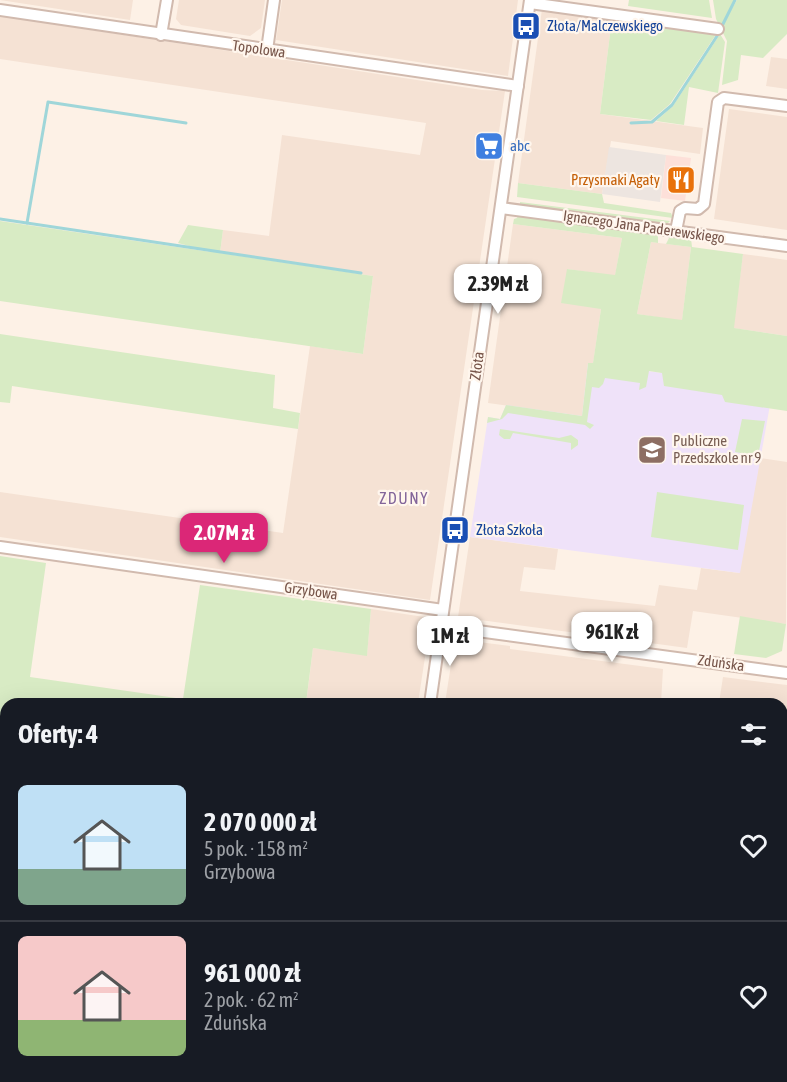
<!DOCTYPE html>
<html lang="pl">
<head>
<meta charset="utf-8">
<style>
  body { margin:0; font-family:"Asap Condensed",sans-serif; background:#20242c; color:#f1f3f6; height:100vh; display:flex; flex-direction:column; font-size:22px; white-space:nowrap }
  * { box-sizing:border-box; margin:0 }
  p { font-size:20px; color:#9ea1a6 }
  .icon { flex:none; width:33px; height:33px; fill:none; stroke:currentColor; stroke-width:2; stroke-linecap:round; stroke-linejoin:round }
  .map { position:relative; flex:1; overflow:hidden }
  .details { position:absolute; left:0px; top:698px; width:788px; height:386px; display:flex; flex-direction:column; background:#171b24; border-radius:18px 18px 0 0; box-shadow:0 6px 24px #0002 }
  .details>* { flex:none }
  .price { position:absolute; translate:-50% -51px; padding:0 14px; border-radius:12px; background:#fff; color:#222; font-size:20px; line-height:39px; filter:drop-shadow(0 2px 3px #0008) }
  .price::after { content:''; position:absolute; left:50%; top:36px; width:18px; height:14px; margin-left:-9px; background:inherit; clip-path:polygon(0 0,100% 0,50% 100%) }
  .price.current { background:#db2777; color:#fff }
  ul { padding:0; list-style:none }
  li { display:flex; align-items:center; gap:18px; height:150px; padding:0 18px }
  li+li { border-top:2px solid #363941 }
  li span { display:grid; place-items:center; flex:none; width:168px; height:120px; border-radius:9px; color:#555 }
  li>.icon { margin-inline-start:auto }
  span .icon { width:72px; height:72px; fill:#fffc; stroke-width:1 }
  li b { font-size:26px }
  h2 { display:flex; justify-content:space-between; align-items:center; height:72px; padding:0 18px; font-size:26px }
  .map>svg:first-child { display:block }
</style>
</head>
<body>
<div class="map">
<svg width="787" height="1082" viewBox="0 0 787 1082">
  <rect width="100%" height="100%" fill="#fdf1e6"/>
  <g fill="#f5e2d4">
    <polygon points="0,0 133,0 130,20"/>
    <polygon points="179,0 265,0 261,28 250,36 181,25 176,19"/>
    <polygon points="282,0 518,0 508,76 276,40"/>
    <polygon points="542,9 612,18 600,114 703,128 700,154 611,141 602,194 518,183"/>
    <polygon points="0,16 482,90 505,91 430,600 0,537 0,492 283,533 310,346 363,354 373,276 220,253 223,230 269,236 282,135 420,155 426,123 0,59"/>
    <polygon points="771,57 787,59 787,89 766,86"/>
    <polygon points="729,109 787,117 787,230 714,219"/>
    <polygon points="513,224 622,238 615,276 567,269 601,309 593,364 588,363 582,416 488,403"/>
    <polygon points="651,242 691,247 682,321 637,314"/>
    <polygon points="743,254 787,260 787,336 733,328"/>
    <polygon points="760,458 787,462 786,624 693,611 687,648 458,617 470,537 558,549 555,570 524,567 520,591 655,606 659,585 697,590 701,568 739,573"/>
    <polygon points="371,609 431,618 418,703 306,704 313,648 367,655"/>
    <polygon points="455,639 510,646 510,649 663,669 661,703 445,703"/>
    <polygon points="723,677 787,685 787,760 782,759 782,704 719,703"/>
    <polygon points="120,1077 365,1077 364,1082 122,1082"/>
    <polygon points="390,1077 458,1077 458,1082 389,1082"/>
  </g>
  <polygon fill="#fde0d9" points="666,155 691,158 685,201 661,198"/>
  <polygon fill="#ede5e0" points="609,147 666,155 660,202 602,194"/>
  <polygon fill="#efe2f9" points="588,363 773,388 740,573 470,537 488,417 500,419 506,405 582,416"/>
  <g fill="#d8ebc4">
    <polygon points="629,0 709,0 712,18 628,6"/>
    <polygon points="713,0 734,0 722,25 737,0 787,0 787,34 763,58 741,55 738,80 722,85 727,41 716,19"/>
    <polygon points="612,18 717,33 670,104 651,120 600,114"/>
    <polygon points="720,34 725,42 718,93 689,87 684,125 656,121 673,106"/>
    <polygon points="518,183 602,194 604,203 671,213 673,218 517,197"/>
    <polygon points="520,202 670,221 667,224 520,204"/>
    <polygon points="518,215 658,235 658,243 651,242 637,314 682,320 691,247 666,244 670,236 691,238 692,247 743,254 734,328 787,336 787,411 725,402 722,395 664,386 662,373 649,371 646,387 639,390 640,383 605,378 603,384 599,388 592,387 587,422 594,425 590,429 585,425 508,413 502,419 487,423 488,417 500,419 506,405 582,416 588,363 593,363 601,309 561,303 567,269 615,275 622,238 513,224 514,219 517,218"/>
    <polygon points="0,221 211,252 178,243 188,225 223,230 220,253 373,276 363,354 0,301"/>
    <polygon points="0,334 275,375 273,408 300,413 298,429 12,386 10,403 0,402"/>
    <polygon points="742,419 765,421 758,456 735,452"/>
    <polygon points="500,429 559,438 571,435 578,440 578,445 571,450 571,443 513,433 510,439 504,439 499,435"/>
    <polygon points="657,492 744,505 738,550 651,537"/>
    <polygon points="0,556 46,563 30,677 183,699 200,585 371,609 367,656 313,648 306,703 6,704 6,813 0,812"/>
    <polygon points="740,616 786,624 782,651 766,658 734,654"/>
    <polygon points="0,1033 6,1034 6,1077 113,1077 115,1082 0,1082"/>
  </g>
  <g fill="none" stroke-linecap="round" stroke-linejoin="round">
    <g stroke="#9fd6d9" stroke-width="3">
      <polyline points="722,26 735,0"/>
      <polyline points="631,123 652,122 672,105 719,33"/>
      <polyline points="0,219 361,273"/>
      <polyline points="27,223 48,102 186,123"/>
      <polyline points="117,1077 119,1082"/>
      <polyline points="503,1082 507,1077"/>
    </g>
    <g stroke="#d1baae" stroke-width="14">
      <g id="minor">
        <polyline points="530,3 718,29"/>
        <polyline points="0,10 518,86"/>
        <polyline points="161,35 167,0"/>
        <polyline points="267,50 274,0"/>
        <polyline points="501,208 787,246"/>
        <polyline points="676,231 680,211 685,208 698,209 704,204 718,102 724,98 787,106"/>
        <polyline points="0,547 443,610"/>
        <polyline points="441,626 787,673"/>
        <polyline points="430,704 530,0"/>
        <polyline points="377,1082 378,1077"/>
      </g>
    </g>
    <use href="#minor" stroke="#fff" stroke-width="10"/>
  </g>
  <defs>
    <g id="bus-square" transform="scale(1.5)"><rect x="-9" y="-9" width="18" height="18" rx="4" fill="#1a4fb4" stroke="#fff6ed"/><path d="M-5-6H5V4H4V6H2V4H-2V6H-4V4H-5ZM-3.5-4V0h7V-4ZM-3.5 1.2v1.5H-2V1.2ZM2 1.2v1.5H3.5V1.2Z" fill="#fff"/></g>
    <g id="supermarket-square" transform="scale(1.5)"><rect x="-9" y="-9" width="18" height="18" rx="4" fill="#3f7fe0" stroke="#fff6ed"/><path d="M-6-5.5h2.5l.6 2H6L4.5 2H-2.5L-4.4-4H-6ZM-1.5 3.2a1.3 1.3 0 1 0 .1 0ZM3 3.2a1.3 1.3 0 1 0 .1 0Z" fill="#fff"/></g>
    <g id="restaurant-square" transform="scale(1.5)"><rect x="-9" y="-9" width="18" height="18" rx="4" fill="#e8710a" stroke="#fff6ed"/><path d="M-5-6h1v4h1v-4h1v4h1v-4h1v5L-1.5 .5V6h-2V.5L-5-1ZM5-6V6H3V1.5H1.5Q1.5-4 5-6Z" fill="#fff"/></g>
    <g id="school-square" transform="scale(1.5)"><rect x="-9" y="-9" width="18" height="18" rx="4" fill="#8d6e63" stroke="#fff6ed"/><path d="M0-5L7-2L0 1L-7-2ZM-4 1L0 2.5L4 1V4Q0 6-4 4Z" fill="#fff"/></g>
  </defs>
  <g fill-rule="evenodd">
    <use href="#bus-square" x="526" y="26"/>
    <use href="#supermarket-square" x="489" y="146"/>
    <use href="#restaurant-square" x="681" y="180"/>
    <use href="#school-square" x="652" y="450"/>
    <use href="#bus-square" x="455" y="530"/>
  </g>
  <g text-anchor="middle" stroke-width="4.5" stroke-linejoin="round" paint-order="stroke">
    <g font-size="15" fill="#164399" stroke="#fff6ed" text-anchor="start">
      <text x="547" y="31">Złota/Malczewskiego</text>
      <text x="476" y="535">Złota Szkoła</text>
    </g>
    <g font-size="15" fill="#77554a" stroke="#fff6ed">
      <text transform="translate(259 49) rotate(8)" y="5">Topolowa</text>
      <text transform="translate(644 227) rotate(8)" y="5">Ignacego Jana Paderewskiego</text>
      <text transform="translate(477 366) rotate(-82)" y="5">Złota</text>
      <text transform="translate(311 591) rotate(8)" y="5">Grzybowa</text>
      <text transform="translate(721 663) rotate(8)" y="5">Zduńska</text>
    </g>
    <g font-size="15" fill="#366cbe" stroke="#fff6ed" text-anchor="start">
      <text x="510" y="151">abc</text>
    </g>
    <g font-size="15" fill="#c56008" stroke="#fff6ed" text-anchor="end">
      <text x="660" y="185">Przysmaki Agaty</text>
    </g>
    <g font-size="15" fill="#785e54" stroke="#fff6ed" text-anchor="start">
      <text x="673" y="446">Publiczne<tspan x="673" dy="17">Przedszkole nr 9</tspan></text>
    </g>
    <g font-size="16" letter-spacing="1.5" fill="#83659a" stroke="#fff6ed">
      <text x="404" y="504">ZDUNY</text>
    </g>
  </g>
</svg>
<b class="price" style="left:498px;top:315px">2.39M zł</b>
<b class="price current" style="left:224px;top:564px">2.07M zł</b>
<b class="price" style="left:612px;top:663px">961K zł</b>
<b class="price" style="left:450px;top:667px">1M zł</b>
<section class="details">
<h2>Oferty: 4<svg class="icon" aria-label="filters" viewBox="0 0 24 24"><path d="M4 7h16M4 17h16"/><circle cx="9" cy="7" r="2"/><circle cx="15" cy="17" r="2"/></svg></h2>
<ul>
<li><span style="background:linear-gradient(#bfe0f5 70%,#7fa58c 0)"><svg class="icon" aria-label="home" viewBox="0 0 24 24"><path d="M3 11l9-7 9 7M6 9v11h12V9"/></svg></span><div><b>2 070 000 zł</b><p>5 pok. · 158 m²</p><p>Grzybowa</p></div><svg class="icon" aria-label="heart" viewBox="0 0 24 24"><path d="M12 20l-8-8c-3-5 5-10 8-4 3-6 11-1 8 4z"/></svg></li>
<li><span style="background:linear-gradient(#f6c9c9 70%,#8fb573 0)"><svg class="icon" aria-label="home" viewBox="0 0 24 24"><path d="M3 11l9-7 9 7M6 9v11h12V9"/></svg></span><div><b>961 000 zł</b><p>2 pok. · 62 m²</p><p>Zduńska</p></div><svg class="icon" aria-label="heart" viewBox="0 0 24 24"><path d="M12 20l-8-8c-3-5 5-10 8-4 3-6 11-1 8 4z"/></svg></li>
</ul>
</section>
</div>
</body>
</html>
